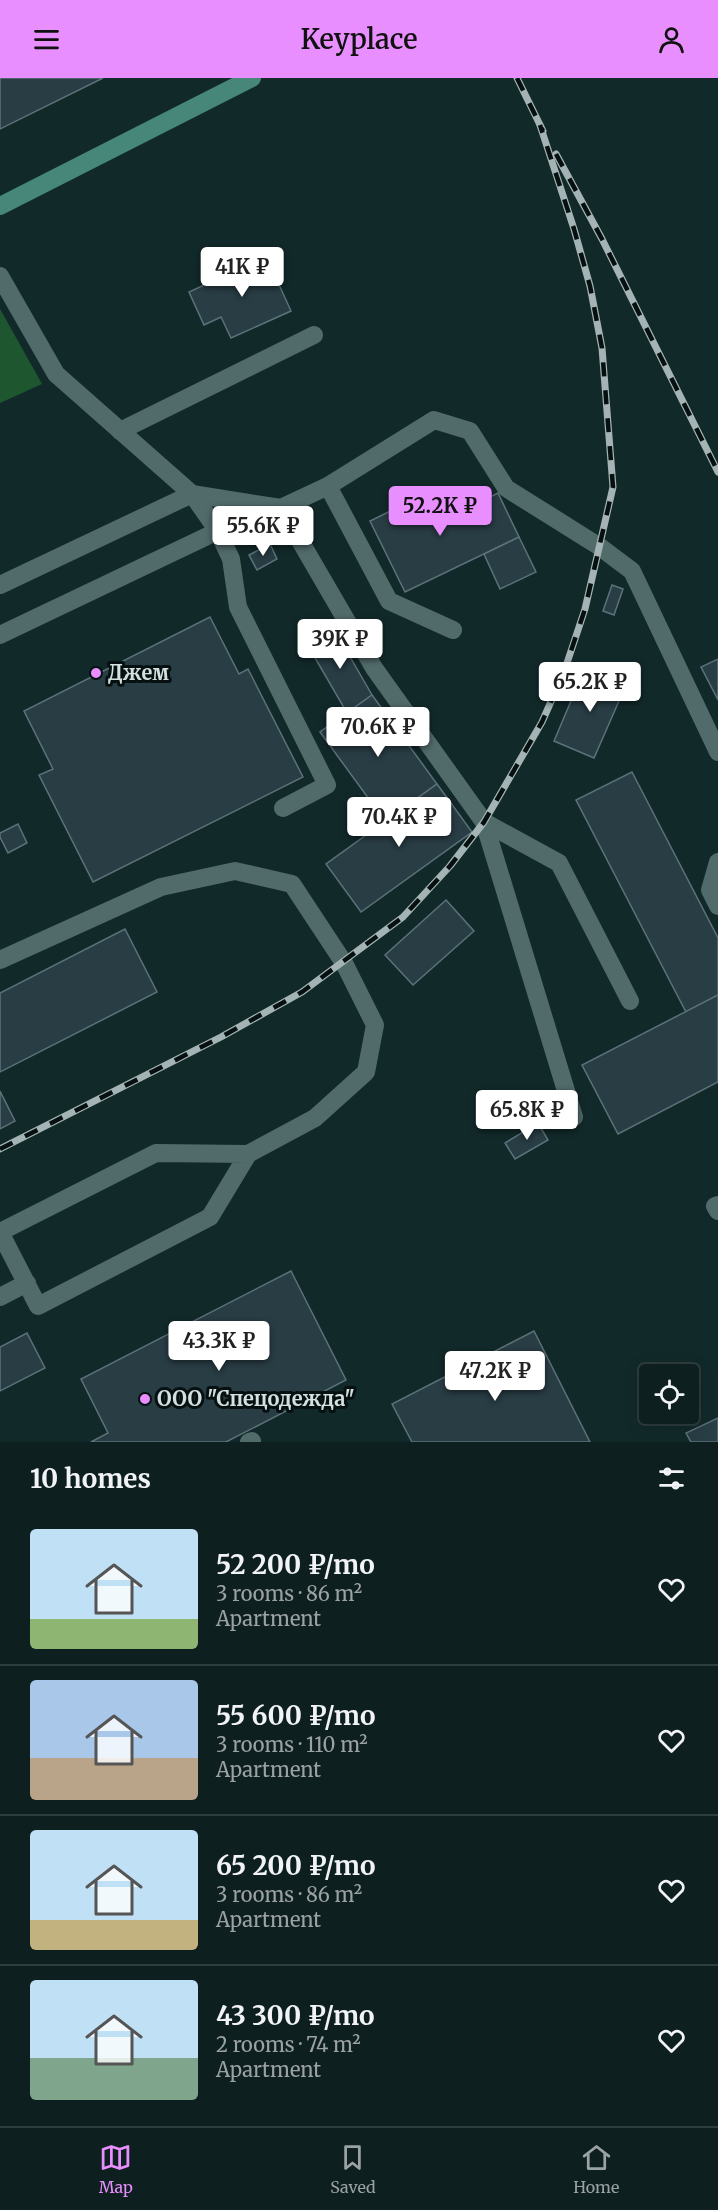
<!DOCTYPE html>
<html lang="en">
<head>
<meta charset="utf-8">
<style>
  body { margin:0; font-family:Merriweather,serif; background:#172729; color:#f1f3f6; height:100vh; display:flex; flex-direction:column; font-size:22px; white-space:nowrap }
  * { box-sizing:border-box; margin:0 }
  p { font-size:20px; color:#9ba2a5 }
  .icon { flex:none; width:33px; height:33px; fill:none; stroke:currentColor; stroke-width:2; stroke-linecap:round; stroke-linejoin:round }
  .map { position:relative; height:1364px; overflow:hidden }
  .sheet { display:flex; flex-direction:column; background:#0e1f20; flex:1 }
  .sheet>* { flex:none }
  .controls { position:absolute; left:639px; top:1286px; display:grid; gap:12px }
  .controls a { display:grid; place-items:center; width:60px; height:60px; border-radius:6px; background:#0e1f20; box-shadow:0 3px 15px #0003,0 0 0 2px #2e3d3e; font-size:30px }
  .price { position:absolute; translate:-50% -51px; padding:0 14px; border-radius:6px; background:#fff; color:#222; font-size:20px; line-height:39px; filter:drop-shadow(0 2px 3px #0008) }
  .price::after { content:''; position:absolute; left:50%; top:36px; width:18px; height:14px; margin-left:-9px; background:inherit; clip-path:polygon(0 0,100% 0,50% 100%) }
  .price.current { background:#e88eff; color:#111 }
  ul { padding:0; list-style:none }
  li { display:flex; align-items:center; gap:18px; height:150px; padding:0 30px }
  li+li { border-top:2px solid #2e3d3e }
  li span { display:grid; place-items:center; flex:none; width:168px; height:120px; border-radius:6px; color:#555 }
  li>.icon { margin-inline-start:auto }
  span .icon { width:72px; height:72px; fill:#fffc; stroke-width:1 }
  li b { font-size:26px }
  h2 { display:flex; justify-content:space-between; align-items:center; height:72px; padding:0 30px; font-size:26px }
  header { display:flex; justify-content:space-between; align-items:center; height:78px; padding:0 30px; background:#e88eff; color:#111; font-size:27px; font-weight:600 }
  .tabs { display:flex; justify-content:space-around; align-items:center; height:84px; border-top:2px solid #2e3d3e; background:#0e1f20; font-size:16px; color:#9ba2a5 }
  .tabs a { display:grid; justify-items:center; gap:3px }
  .tabs .current { color:#e88eff }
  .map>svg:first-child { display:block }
</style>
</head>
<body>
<header><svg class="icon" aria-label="menu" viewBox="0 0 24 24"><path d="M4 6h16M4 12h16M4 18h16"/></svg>Keyplace<svg class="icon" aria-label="person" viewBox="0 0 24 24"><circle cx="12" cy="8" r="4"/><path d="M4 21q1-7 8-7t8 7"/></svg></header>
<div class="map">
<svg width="718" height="1364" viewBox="0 0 718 1364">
  <rect width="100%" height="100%" fill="#12292a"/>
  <polygon fill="#1e572f" points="0,231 42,306 0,325"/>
  <g fill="#293d45" stroke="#5c727a" stroke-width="1.5">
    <polygon points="0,0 103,0 0,51"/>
    <polygon points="266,178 291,233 231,260 221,239 204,247 189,214"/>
    <polygon points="427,415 441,443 498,415 519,459 405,514 370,443"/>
    <polygon points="519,459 536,494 500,511 484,476"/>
    <polygon points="270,466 277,481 257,492 249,477"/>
    <polygon points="612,507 623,511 614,537 603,533"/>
    <polygon points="210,539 239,596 248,591 303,699 93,804 39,697 53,691 24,633"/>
    <polygon points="334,551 372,617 347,635 307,566"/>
    <polygon points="718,581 718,622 701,589"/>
    <polygon points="585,590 626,607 594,680 554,663"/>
    <polygon points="372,617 437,706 385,743 320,654"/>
    <polygon points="632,694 718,860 718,917 686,934 576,722"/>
    <polygon points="437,706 472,754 361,834 326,786"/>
    <polygon points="18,746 27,765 8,775 0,759 0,755"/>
    <polygon points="446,822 474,853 413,907 385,877"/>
    <polygon points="125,851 157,914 0,994 0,915"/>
    <polygon points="718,917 718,1004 618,1056 582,987"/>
    <polygon points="0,1013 15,1043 0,1051"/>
    <polygon points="538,1045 548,1062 515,1081 505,1065"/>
    <polygon points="291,1193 346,1302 226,1364 91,1364 108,1355 81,1301"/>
    <polygon points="534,1253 590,1364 412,1364 392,1326"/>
    <polygon points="27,1255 45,1290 0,1313 0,1269"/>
    <polygon points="718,1340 718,1364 691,1364 686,1355"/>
  </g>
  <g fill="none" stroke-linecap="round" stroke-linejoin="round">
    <g stroke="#516a6a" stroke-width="18">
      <polyline points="0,198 56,296 192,416 218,453 231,481 238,529 327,707 283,730"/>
      <polyline points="120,353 314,257"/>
      <polyline points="328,408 389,523 453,552"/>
      <polyline points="281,430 374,590 484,744 574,1039"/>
      <polyline points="0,507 192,416 281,430 328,408 434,342 470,353 506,410 600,469 632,493 718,674"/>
      <polyline points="0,557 218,453"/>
      <polyline points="484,744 559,785 630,923"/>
      <polyline points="718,784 710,812 718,828"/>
      <polyline points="0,882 161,809 235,793 292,806 344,885 375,947 366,994 315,1040 248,1076 156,1075 0,1154 38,1228 210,1139 248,1076"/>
      <polyline points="718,1127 715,1128 718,1133"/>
      <polyline points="0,1219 27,1205"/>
      <polyline points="249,1364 252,1363"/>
    </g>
    <polyline stroke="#46877a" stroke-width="18" points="0,128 252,0"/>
    <g stroke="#a4b4b5" stroke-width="7">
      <g id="rail">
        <polyline points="517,0 543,53"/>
        <polyline points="556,76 602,161 718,394"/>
        <polyline points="0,1071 221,959 302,914 403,839 450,788 484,744 542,644 564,594 585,531 613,409 602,270 590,208 574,151 540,47"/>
      </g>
    </g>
    <use href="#rail" stroke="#061010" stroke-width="4.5" stroke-dasharray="14" stroke-linecap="butt"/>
  </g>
  <g fill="#e88eff" stroke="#061010" stroke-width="2">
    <circle cx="96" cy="595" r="6"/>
    <circle cx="145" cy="1321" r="6"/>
  </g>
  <g text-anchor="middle" stroke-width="6" stroke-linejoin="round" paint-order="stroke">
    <g font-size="20" font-weight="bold" fill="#d2e0e0" stroke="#061010" text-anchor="start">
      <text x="108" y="602">Джем</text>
      <text x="157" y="1328">ООО "Спецодежда"</text>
    </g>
  </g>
</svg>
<div class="controls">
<a><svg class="icon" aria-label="locate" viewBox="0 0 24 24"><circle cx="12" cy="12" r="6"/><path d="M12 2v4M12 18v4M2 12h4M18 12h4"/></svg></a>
</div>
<b class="price" style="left:242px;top:220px">41K ₽</b>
<b class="price current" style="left:440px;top:459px">52.2K ₽</b>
<b class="price" style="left:263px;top:479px">55.6K ₽</b>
<b class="price" style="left:340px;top:592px">39K ₽</b>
<b class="price" style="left:590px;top:635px">65.2K ₽</b>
<b class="price" style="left:378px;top:680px">70.6K ₽</b>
<b class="price" style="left:399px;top:770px">70.4K ₽</b>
<b class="price" style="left:527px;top:1063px">65.8K ₽</b>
<b class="price" style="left:219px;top:1294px">43.3K ₽</b>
<b class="price" style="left:495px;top:1324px">47.2K ₽</b>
</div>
<section class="sheet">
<h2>10 homes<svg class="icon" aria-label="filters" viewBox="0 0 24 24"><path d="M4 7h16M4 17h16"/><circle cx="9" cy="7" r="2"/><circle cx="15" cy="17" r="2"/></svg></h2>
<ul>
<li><span style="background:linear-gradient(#bfe0f5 75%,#8fb573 0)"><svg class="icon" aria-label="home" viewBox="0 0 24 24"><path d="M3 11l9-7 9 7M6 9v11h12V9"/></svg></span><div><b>52 200 ₽/mo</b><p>3 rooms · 86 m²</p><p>Apartment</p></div><svg class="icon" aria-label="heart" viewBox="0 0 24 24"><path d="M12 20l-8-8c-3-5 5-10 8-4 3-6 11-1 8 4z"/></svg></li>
<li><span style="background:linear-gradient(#a9c7e8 65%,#b9a48a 0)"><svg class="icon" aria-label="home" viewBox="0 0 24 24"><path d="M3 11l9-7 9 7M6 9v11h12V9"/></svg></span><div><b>55 600 ₽/mo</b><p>3 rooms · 110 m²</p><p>Apartment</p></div><svg class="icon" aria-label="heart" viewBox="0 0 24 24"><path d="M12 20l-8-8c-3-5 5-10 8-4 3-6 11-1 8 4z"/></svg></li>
<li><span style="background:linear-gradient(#bfe0f5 75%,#c2b280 0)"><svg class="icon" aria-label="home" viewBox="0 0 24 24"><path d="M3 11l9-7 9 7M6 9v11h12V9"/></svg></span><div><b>65 200 ₽/mo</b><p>3 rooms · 86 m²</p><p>Apartment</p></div><svg class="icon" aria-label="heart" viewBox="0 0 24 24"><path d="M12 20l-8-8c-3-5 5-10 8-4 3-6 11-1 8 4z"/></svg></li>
<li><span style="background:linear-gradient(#bfe0f5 65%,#7fa58c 0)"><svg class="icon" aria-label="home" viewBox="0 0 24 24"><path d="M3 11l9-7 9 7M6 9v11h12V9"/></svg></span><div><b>43 300 ₽/mo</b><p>2 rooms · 74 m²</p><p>Apartment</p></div><svg class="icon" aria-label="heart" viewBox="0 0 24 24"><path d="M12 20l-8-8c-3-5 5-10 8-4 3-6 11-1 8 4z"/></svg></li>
</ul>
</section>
<nav class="tabs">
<a class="current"><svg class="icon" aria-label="map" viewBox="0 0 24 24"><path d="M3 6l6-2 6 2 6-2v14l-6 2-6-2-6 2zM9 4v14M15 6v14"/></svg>Map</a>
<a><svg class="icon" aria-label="saved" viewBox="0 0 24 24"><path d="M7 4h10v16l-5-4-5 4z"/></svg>Saved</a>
<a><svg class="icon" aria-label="home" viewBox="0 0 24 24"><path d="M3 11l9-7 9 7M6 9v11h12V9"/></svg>Home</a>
</nav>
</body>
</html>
